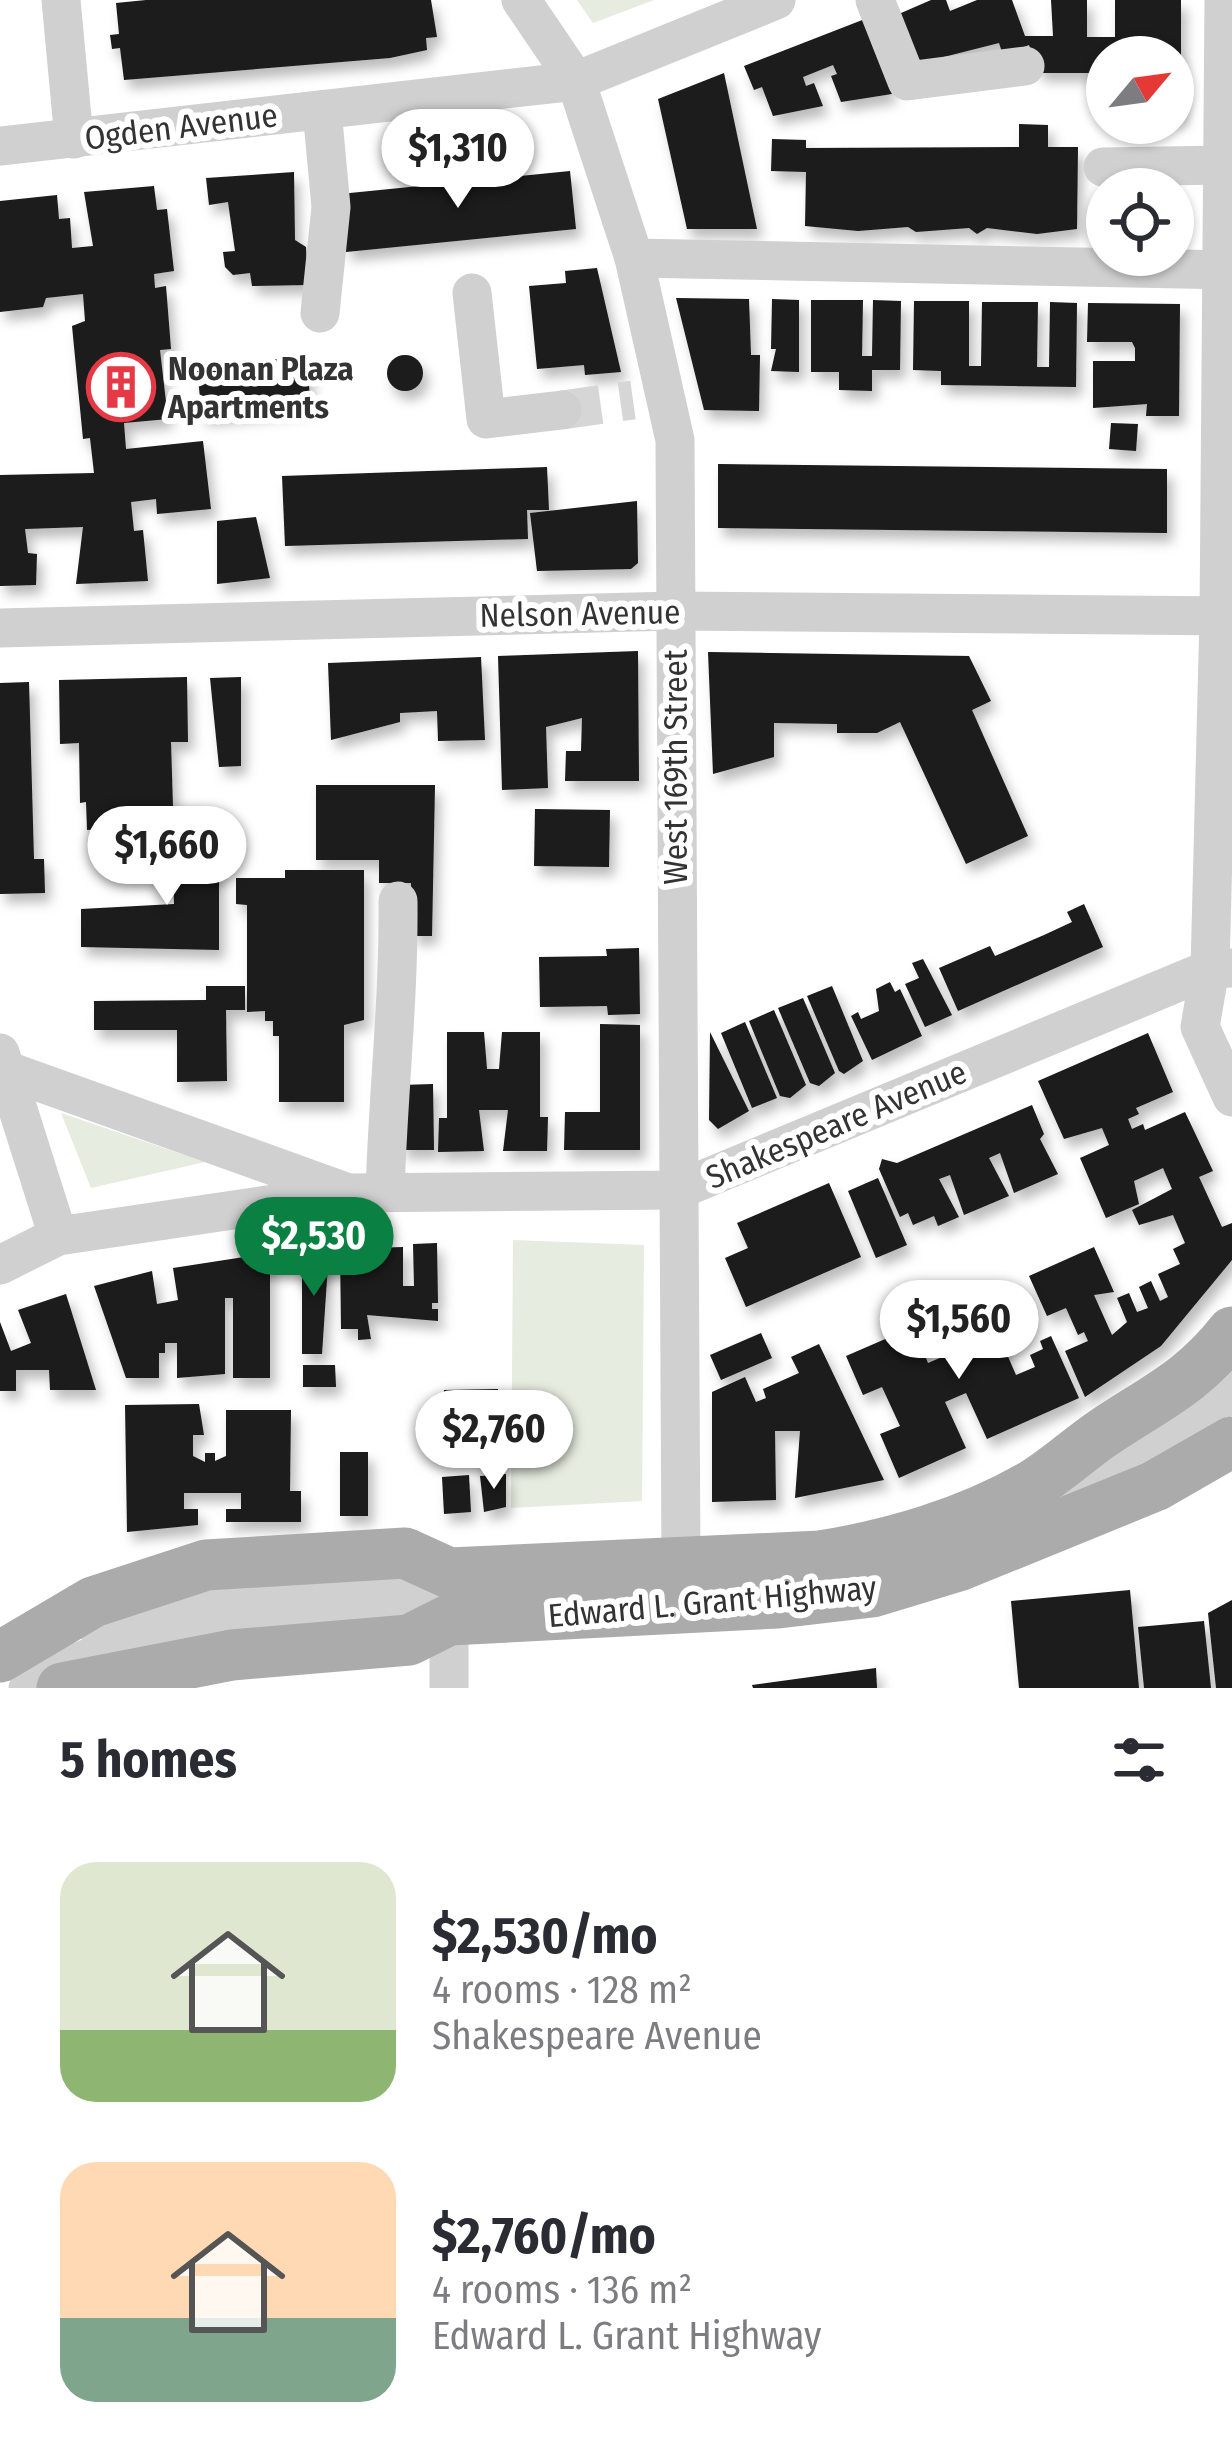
<!DOCTYPE html>
<html lang="en">
<head>
<meta charset="utf-8">
<style>
  body { margin:0; font-family:"Fira Sans Condensed",sans-serif; background:#f7f7f7; color:#2b2b33; height:100vh; display:flex; flex-direction:column; font-size:45px; white-space:nowrap }
  * { box-sizing:border-box; margin:0 }
  p { font-size:39px; color:#7c7c81 }
  .icon { flex:none; width:66px; height:66px; fill:none; stroke:currentColor; stroke-width:2; stroke-linecap:round; stroke-linejoin:round }
  .map { position:relative; height:1688px; overflow:hidden }
  .drawer { display:flex; flex-direction:column; background:#fff; flex:1 }
  .drawer>* { flex:none }
  .needle { width:78px; rotate:61deg }
  .fabs { position:absolute; left:1086px; top:36px; display:grid; gap:24px }
  .fabs a { display:grid; place-items:center; width:108px; height:108px; border-radius:50%; background:#fff; box-shadow:0 3px 9px #0004; font-size:60px }
  .price { position:absolute; translate:-50% -102px; padding:0 27px; border-radius:42px; background:#fff; color:#222; font-size:39px; line-height:78px; filter:drop-shadow(0 3px 6px #0008) }
  .price::after { content:''; position:absolute; left:50%; top:72px; width:36px; height:27px; margin-left:-18px; background:inherit; clip-path:polygon(0 0,100% 0,50% 100%) }
  .price.on { background:#0b8043; color:#fff }
  ul { padding:0; list-style:none }
  li { display:flex; align-items:center; gap:36px; height:300px; padding:0 60px }
  li span { display:grid; place-items:center; flex:none; width:336px; height:240px; border-radius:36px; color:#555 }
  li>.icon { margin-inline-start:auto }
  span .icon { width:144px; height:144px; fill:#fffc; stroke-width:1 }
  li b { font-size:51px }
  h2 { display:flex; justify-content:space-between; align-items:center; height:144px; padding:0 60px; font-size:51px }
  .map>svg:first-child { display:block }
</style>
</head>
<body>
<div class="map">
<svg width="1232" height="1688" viewBox="0 0 1232 1688">
  <defs>
    <filter id="shadow"><feDropShadow dx="5.5" dy="9" stdDeviation="6" flood-color="#0004"/></filter>
  </defs>
  <rect width="100%" height="100%" fill="#fff"/>
  <g fill="#e6ecdf">
    <polygon points="577,0 654,0 593,23"/>
    <polygon points="61,1113 205,1162 91,1188"/>
    <polygon points="513,1240 644,1245 642,1501 511,1508"/>
  </g>
  <g fill="#1a1a1a" filter="url(#shadow)">
    <polygon points="146,0 431,0 437,37 426,38 427,50 390,58 124,80 120,48 112,49 110,35 119,34 116,3"/>
    <polygon points="931,0 946,0 950,11 977,0 1012,0 1025,36 1053,36 1051,0 1087,0 1087,37 1115,37 1115,0 1181,0 1181,119 1173,119 1173,57 1107,57 1107,73 1039,73 1029,45 1003,55 999,43 904,67 885,20"/>
    <polygon points="870,17 871,42 892,94 841,102 831,76 837,74 833,65 803,77 806,86 814,83 823,106 773,116 762,87 754,90 744,66"/>
    <polygon points="724,73 757,229 687,229 658,99"/>
    <polygon points="1019,124 1048,125 1048,147 1078,147 1077,229 1037,234 987,228 977,234 969,228 916,232 908,227 858,231 805,226 806,172 771,171 772,139 806,140 806,148 1019,147"/>
    <polygon points="570,171 576,229 346,252 340,194"/>
    <polygon points="294,172 295,240 306,247 308,285 252,286 250,273 233,275 225,267 223,252 235,251 228,202 209,205 206,178"/>
    <polygon points="154,186 157,210 167,209 174,271 154,274 155,288 166,286 171,349 160,350 168,419 124,423 126,449 203,441 211,509 157,514 156,499 131,502 134,531 143,530 148,581 76,584 83,527 25,529 28,553 37,554 36,585 0,586 0,475 94,473 90,438 83,439 72,326 85,321 83,294 46,298 43,307 0,312 0,201 57,195 59,219 70,218 72,248 93,246 84,192"/>
    <polygon points="597,268 621,372 585,375 584,365 537,369 529,286 566,283 565,271"/>
    <polygon points="676,298 749,299 751,355 760,355 759,411 704,410"/>
    <polygon points="772,299 799,300 799,372 771,371 776,349 771,349"/>
    <polygon points="811,300 863,300 862,356 872,356 873,300 901,301 900,370 872,370 872,391 839,390 839,372 811,372"/>
    <polygon points="914,301 969,301 969,366 981,366 982,302 1038,302 1037,367 1049,367 1050,302 1077,303 1076,387 941,385 941,371 913,370"/>
    <polygon points="1088,303 1180,304 1179,416 1146,416 1147,404 1093,408 1093,361 1135,361 1135,348 1132,342 1087,342"/>
    <circle cx="405" cy="373" r="18"/>
    <polygon points="306,357 311,406 202,417 197,369 205,364"/>
    <polygon points="1111,423 1138,424 1136,451 1109,449"/>
    <polygon points="718,464 1167,469 1167,533 718,528"/>
    <polygon points="547,467 549,510 527,510 528,539 285,546 282,476"/>
    <polygon points="637,501 638,563 631,569 537,571 530,513"/>
    <polygon points="256,517 270,578 217,584 217,521"/>
    <polygon points="638,651 639,781 565,781 566,751 581,751 582,718 546,727 548,788 502,790 498,656"/>
    <polygon points="708,652 969,656 991,701 972,710 1028,836 966,864 900,722 877,733 837,733 837,724 774,723 774,757 713,774"/>
    <polygon points="481,657 485,740 438,741 437,711 400,713 400,722 331,740 328,663"/>
    <polygon points="187,677 188,742 171,742 173,807 166,807 166,825 87,830 86,802 80,803 79,743 60,744 59,680"/>
    <polygon points="241,677 241,766 219,767 210,678"/>
    <polygon points="29,682 34,859 44,859 45,893 0,894 0,683"/>
    <polygon points="316,785 435,785 432,936 412,936 411,883 379,883 379,860 316,860"/>
    <polygon points="535,809 610,810 609,867 534,866"/>
    <polygon points="187,827 222,827 222,846 209,846 209,870 219,874 219,950 81,947 81,909 174,904 173,874 183,874"/>
    <polygon points="285,870 364,870 364,1020 344,1025 344,1102 279,1102 279,1036 273,1036 273,1021 265,1021 265,1011 247,1012 247,905 236,904 236,878 285,878"/>
    <polygon points="1084,904 1103,947 958,1011 939,968 990,946 995,956 1044,935 1072,922 1067,912"/>
    <polygon points="639,948 640,1014 608,1015 607,1006 540,1007 539,957 607,956 606,949"/>
    <polygon points="923,959 952,1015 925,1027 905,984 919,978 912,963"/>
    <polygon points="890,982 895,992 900,989 922,1036 872,1060 851,1016 858,1012 861,1019 879,1011 876,989"/>
    <polygon points="206,986 245,986 245,1010 226,1010 227,1081 177,1082 177,1030 94,1030 94,1001 206,1000"/>
    <polygon points="832,986 863,1061 844,1074 839,1071 807,996"/>
    <polygon points="803,998 835,1073 819,1086 810,1083 778,1008"/>
    <polygon points="774,1010 806,1085 790,1098 780,1096 749,1021"/>
    <polygon points="745,1022 777,1098 752,1108 721,1033"/>
    <polygon points="600,1024 640,1025 640,1150 564,1150 565,1112 600,1112"/>
    <polygon points="447,1032 484,1032 487,1069 499,1069 502,1032 540,1032 540,1117 548,1117 547,1151 503,1151 508,1110 479,1110 484,1151 438,1152 439,1118 447,1118"/>
    <polygon points="710,1032 749,1111 718,1129 709,1120"/>
    <polygon points="1148,1033 1173,1092 1136,1108 1139,1114 1128,1119 1132,1129 1143,1124 1145,1130 1185,1112 1213,1171 1199,1177 1222,1227 1232,1223 1232,1260 1161,1346 1085,1397 1065,1351 1088,1341 1084,1332 1078,1335 1066,1308 1047,1316 1029,1276 1094,1247 1114,1292 1094,1295 1112,1335 1127,1322 1117,1298 1129,1293 1137,1312 1148,1308 1139,1287 1151,1281 1160,1301 1168,1297 1158,1274 1180,1264 1173,1249 1185,1243 1173,1215 1139,1225 1132,1210 1172,1189 1163,1168 1134,1181 1139,1204 1106,1218 1080,1158 1109,1145 1102,1128 1064,1139 1038,1081"/>
    <polygon points="433,1084 434,1150 401,1150 401,1085"/>
    <polygon points="1032,1105 1044,1134 1040,1139 1058,1174 1014,1193 1000,1153 989,1158 1009,1196 964,1215 950,1175 939,1179 959,1217 938,1226 934,1216 913,1225 908,1213 900,1217 879,1169 882,1159 897,1163"/>
    <polygon points="878,1178 907,1245 876,1258 848,1191"/>
    <polygon points="829,1183 861,1257 746,1307 725,1258 748,1248 737,1223"/>
    <polygon points="437,1243 438,1303 432,1303 432,1309 438,1309 438,1321 367,1315 371,1339 358,1340 358,1329 341,1329 340,1249 403,1247 403,1286 414,1286 413,1244"/>
    <polygon points="302,1249 329,1249 322,1354 302,1354"/>
    <polygon points="270,1253 270,1378 233,1378 233,1298 225,1298 225,1374 177,1378 177,1343 165,1343 165,1353 159,1353 159,1378 126,1378 94,1286 152,1271 157,1304 178,1300 173,1268"/>
    <polygon points="1000,1288 1017,1328 999,1336 1016,1375 1035,1367 1030,1355 1043,1349 1040,1341 1051,1336 1079,1398 987,1439 966,1393 945,1402 966,1448 899,1478 880,1434 900,1426 882,1387 863,1395 846,1356 913,1327 928,1363 949,1354 933,1318"/>
    <polygon points="66,1294 96,1390 50,1390 49,1370 16,1370 16,1391 0,1391 0,1322 11,1351 31,1343 18,1310"/>
    <polygon points="761,1333 772,1358 721,1380 710,1355"/>
    <polygon points="819,1344 884,1480 795,1498 800,1431 775,1431 776,1500 712,1502 712,1392 745,1377 756,1402 766,1398 763,1389 799,1373 791,1357"/>
    <polygon points="303,1365 335,1365 336,1387 303,1387"/>
    <polygon points="498,1389 499,1433 445,1434 444,1390"/>
    <polygon points="199,1404 204,1435 193,1435 193,1456 205,1462 205,1453 215,1453 215,1461 226,1456 226,1410 291,1410 290,1491 301,1491 301,1522 226,1522 226,1509 241,1509 241,1493 184,1493 184,1509 198,1509 198,1525 127,1532 125,1405"/>
    <rect x="340" y="1452" width="28" height="64"/>
    <polygon points="506,1474 506,1507 484,1512 480,1476"/>
    <polygon points="469,1475 471,1512 444,1514 442,1477"/>
    <polygon points="1130,1590 1139,1688 1019,1688 1011,1601"/>
    <polygon points="1232,1600 1232,1688 1216,1688 1208,1613"/>
    <polygon points="1204,1621 1211,1688 1144,1688 1138,1627"/>
    <polygon points="876,1668 877,1688 753,1688 752,1685"/>
  </g>
  <g fill="none" stroke-linecap="round" stroke-linejoin="round">
    <polyline stroke="#d6d6d6" stroke-width="39" stroke-dasharray="39 20" stroke-linecap="butt" points="562,410 633,400"/>
    <g stroke="#d0d0d0" stroke-width="39">
      <polyline points="61,0 74,139"/>
      <polyline points="521,0 576,81 634,258 675,440 681,1564"/>
      <polyline points="875,0 907,81 1025,66"/>
      <polyline points="1224,0 1219,616 1210,969 1200,1027 1232,1097"/>
      <polyline points="0,146 576,81 776,0"/>
      <polyline points="1103,167 1223,165"/>
      <polyline points="634,258 1232,270"/>
      <polyline points="472,293 486,419 562,410"/>
      <polyline points="320,313 331,207 322,110"/>
      <polyline points="0,628 674,611 1232,616"/>
      <polyline points="0,1053 58,1236"/>
      <polyline points="0,1068 343,1191"/>
      <path d="M385,1192c3,-98 14,-193 13,-291"/>
      <polyline points="0,1265 58,1236 348,1193 678,1190 1210,969 1232,968"/>
      <path d="M1052,1480c66,-20 132,-40 180,-92"/>
      <polyline points="95,1625 207,1598 406,1585 449,1573 449,1688"/>
      <path d="M28,1688c109,-67 297,-91 421,-68"/>
    </g>
    <g stroke="#ababab" stroke-width="51">
      <path d="M0,1657l93,-55 113,-37 199,-12 44,20 371,-17c70,-11 146,-33 209,-69 26,-15 49,-37 74,-54 52,-35 89,-50 129,-101"/>
      <polyline points="62,1688 232,1655 409,1640 449,1620 778,1603 872,1592 961,1565 1155,1486 1232,1442"/>
    </g>
  </g>
  <defs>
    <g id="building-ring" transform="scale(3.45)"><circle r="9.5" fill="#fff" stroke="#e63946" stroke-width="1.5"/><path d="M-4-6H4V6H1V3H-1V6H-4ZM-2.5-4.3h1.7v1.8h-1.7ZM.8-4.3h1.7v1.8H.8ZM-2.5-1h1.7V.8h-1.7ZM.8-1h1.7V.8H.8Z" fill="#e63946"/></g>
  </defs>
  <g fill-rule="evenodd">
    <use href="#building-ring" x="121" y="387"/>
  </g>
  <g text-anchor="middle" stroke-width="12" stroke-linejoin="round" paint-order="stroke">
    <g font-size="33" fill="#333" stroke="#fff">
      <text transform="translate(181 126) rotate(-7)" y="12">Ogden Avenue</text>
      <text transform="translate(580 613) rotate(-1)" y="12">Nelson Avenue</text>
      <text transform="translate(675 767) rotate(-90)" y="12">West 169th Street</text>
      <text transform="translate(836 1124) rotate(-23)" y="12">Shakespeare Avenue</text>
      <text transform="translate(712 1601) rotate(-5)" y="12">Edward L. Grant Highway</text>
    </g>
    <g font-size="33" font-weight="bold" fill="#333" stroke="#fff" text-anchor="start">
      <text x="168" y="380">Noonan Plaza<tspan x="168" dy="38">Apartments</tspan></text>
    </g>
  </g>
</svg>
<div class="fabs">
<a><svg class="needle" viewBox="-14 -14 28 28"><path d="M0-13l5 13h-10z" fill="#e53935"/><path d="M0 13l5-13h-10z" fill="#7c7c81"/></svg></a>
<a><svg class="icon" aria-label="locate" viewBox="0 0 24 24"><circle cx="12" cy="12" r="6"/><path d="M12 2v4M12 18v4M2 12h4M18 12h4"/></svg></a>
</div>
<b class="price" style="left:458px;top:211px">$1,310</b>
<b class="price" style="left:167px;top:908px">$1,660</b>
<b class="price on" style="left:314px;top:1299px">$2,530</b>
<b class="price" style="left:959px;top:1382px">$1,560</b>
<b class="price" style="left:494px;top:1492px">$2,760</b>
</div>
<section class="drawer">
<h2>5 homes<svg class="icon" aria-label="filters" viewBox="0 0 24 24"><path d="M4 7h16M4 17h16"/><circle cx="9" cy="7" r="2"/><circle cx="15" cy="17" r="2"/></svg></h2>
<ul>
<li><span style="background:linear-gradient(#dfe7d0 70%,#8fb573 0)"><svg class="icon" aria-label="home" viewBox="0 0 24 24"><path d="M3 11l9-7 9 7M6 9v11h12V9"/></svg></span><div><b>$2,530/mo</b><p>4 rooms · 128 m²</p><p>Shakespeare Avenue</p></div></li>
<li><span style="background:linear-gradient(#ffd9b3 65%,#7fa58c 0)"><svg class="icon" aria-label="home" viewBox="0 0 24 24"><path d="M3 11l9-7 9 7M6 9v11h12V9"/></svg></span><div><b>$2,760/mo</b><p>4 rooms · 136 m²</p><p>Edward L. Grant Highway</p></div></li>
</ul>
</section>
</body>
</html>
